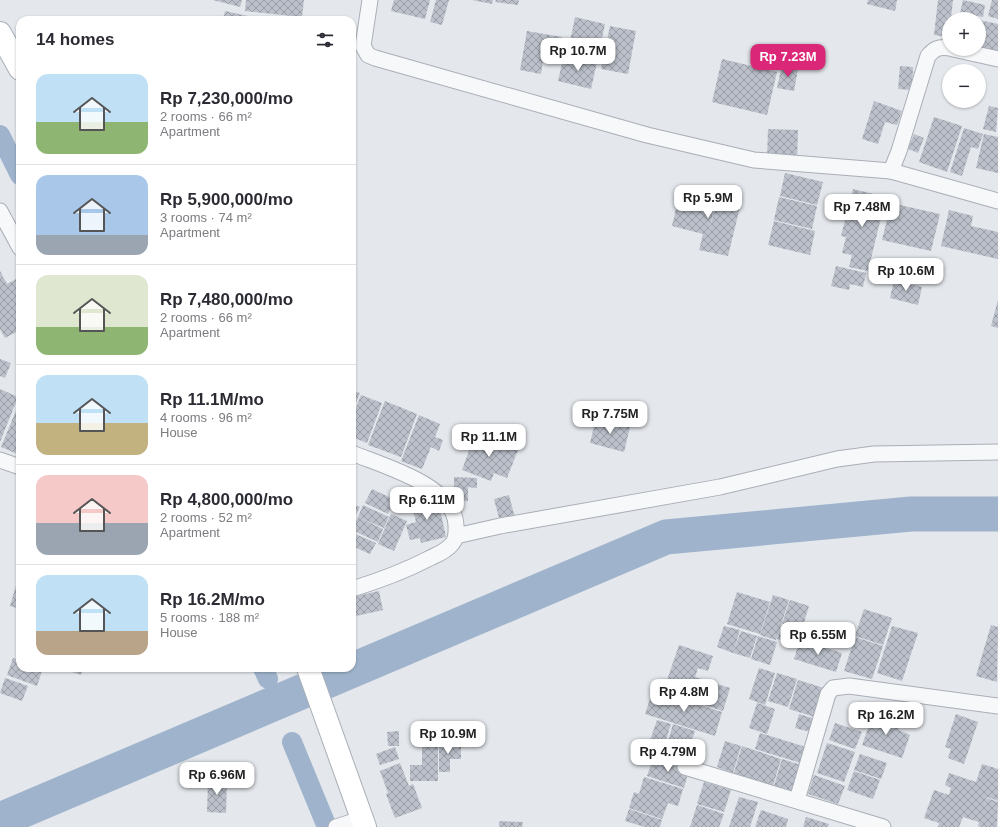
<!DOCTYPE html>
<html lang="en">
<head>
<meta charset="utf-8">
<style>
  body { margin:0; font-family:Helvetica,sans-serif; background:#f2f2f3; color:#2b2b33; height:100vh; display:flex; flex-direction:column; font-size:15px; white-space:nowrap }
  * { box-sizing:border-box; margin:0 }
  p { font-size:13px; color:#7c7c81 }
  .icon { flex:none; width:22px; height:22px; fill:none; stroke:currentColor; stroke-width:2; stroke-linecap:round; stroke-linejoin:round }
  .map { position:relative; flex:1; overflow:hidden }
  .details { position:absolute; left:16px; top:16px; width:340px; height:656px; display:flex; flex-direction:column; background:#fff; border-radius:12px; box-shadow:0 1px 3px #0004 }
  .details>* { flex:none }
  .controls { position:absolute; left:942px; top:12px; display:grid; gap:8px }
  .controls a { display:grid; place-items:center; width:44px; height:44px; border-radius:50%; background:#fff; box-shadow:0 1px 3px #0004; font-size:20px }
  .price { position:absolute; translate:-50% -34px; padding:0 9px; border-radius:8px; background:#fff; color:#222; font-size:13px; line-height:26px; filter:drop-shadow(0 1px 2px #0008) }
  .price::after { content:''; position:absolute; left:50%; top:24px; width:12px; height:9px; margin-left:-6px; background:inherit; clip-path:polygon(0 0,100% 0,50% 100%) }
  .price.selected { background:#db2777; color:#fff }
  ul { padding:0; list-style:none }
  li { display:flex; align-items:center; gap:12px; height:100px; padding:0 20px }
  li+li { border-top:1px solid #e1e1e2 }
  li span { display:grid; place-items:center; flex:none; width:112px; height:80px; border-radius:12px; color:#555 }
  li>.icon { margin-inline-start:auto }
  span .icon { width:48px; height:48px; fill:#fffc; stroke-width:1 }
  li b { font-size:17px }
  h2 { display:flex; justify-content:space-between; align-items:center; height:48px; padding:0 20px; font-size:17px }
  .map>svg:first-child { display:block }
</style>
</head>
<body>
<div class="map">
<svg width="998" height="827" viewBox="0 0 998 827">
  <defs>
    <pattern id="building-cross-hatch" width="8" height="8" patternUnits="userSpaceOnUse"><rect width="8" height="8" fill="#bbc0ca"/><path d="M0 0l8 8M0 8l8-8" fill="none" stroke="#989da6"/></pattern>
  </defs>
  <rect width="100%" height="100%" fill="#e4e7ec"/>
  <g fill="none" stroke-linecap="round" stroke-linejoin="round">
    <g stroke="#9fb4cc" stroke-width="20">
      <polyline points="0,135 20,175"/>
      <polyline points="263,668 268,679"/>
      <polyline points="292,742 327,827"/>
    </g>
    <polyline stroke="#9fb4cc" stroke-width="35" points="0,820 666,537 911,514 998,514"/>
  </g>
  <g fill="url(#building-cross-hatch)">
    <polygon points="213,0 242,0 240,7"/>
    <polygon points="246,0 304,0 302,17 245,11"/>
    <polygon points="394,0 430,0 425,19 391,11"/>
    <polygon points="436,0 449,0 442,25 430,22"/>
    <polygon points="472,0 493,0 492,4"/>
    <polygon points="496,0 519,0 518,5 495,2"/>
    <polygon points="868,0 897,0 895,11 867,4"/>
    <polygon points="938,0 953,0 951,19 949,19 949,37 934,35"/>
    <polygon points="963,0 985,5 983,17 960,13"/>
    <polygon points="992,0 998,0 998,19 988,16"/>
    <polygon points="225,11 262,19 262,20 223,20"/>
    <polygon points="959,16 973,18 973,19 959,19"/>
    <polygon points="575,17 605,24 599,53 569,47"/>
    <polygon points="979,20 998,24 998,53 979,49"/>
    <polygon points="610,26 636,31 628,74 601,69"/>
    <polygon points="527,31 562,37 560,51 545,49 541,74 520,70"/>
    <polygon points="564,55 597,62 591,89 558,81"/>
    <polygon points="722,59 777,72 767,115 712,102"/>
    <polygon points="782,65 798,69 794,91 777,88"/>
    <polygon points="900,66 913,67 912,90 898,89"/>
    <polygon points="874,101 902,111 897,125 885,122 878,144 862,139"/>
    <polygon points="989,106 998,108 996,132 983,129"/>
    <polygon points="934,117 962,126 947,172 919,162"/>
    <polygon points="964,128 983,134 978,149 971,147 962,176 950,172"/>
    <polygon points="768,129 798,130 797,161 767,160"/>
    <polygon points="914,134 924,138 918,153 908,149"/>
    <polygon points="984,134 998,137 998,173 976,168"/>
    <polygon points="785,173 823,182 817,205 780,196"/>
    <polygon points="681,187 717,196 708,235 718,197 741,203 728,256 699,250 703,234 672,226"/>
    <polygon points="853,189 886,197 868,271 849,267 852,255 842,253 846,237 841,236"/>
    <polygon points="779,197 817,206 812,229 774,220"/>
    <polygon points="891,203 940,214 931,251 882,240"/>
    <polygon points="949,210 973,216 971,226 998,232 998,259 941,246"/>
    <polygon points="774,221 815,231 810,255 768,245"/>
    <polygon points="836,266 866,273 863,287 850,284 849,290 831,286"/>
    <polygon points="0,271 7,284 20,277 20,330 5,338 0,329"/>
    <polygon points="894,280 922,287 918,305 890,298"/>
    <polygon points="998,300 998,328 991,326"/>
    <polygon points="0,359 11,363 5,378 0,376"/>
    <polygon points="0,389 18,397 0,442"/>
    <polygon points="352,390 360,393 352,413"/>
    <polygon points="361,395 382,403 367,443 352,437 352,418"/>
    <polygon points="20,401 20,455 1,447"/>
    <polygon points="385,401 417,414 401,457 368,445"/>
    <polygon points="419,415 440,424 435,437 443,440 439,451 431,447 422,469 401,461"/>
    <polygon points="596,419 630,427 624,452 590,443"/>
    <polygon points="475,434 518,450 507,478 494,473 491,481 462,470"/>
    <polygon points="454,477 477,478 477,488 468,487 468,501 454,500"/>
    <polygon points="372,489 395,500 388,514 365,503"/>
    <polygon points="509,495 515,518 500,522 494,499"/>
    <polygon points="437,496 446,537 421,543 420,538 410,540 406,525 416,522 411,501"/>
    <polygon points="352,504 360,507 352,523"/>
    <polygon points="363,505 389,517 384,528 358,517"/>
    <polygon points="391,514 407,521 394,551 378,544"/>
    <polygon points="358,517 383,529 378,542 352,530"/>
    <polygon points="353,533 376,543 370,554 352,546"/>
    <polygon points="17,582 20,583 20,609 10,606"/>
    <polygon points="379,591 383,610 356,616 352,597"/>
    <polygon points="737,592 770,602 760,634 727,624"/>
    <polygon points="773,595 789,600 776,640 760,635"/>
    <polygon points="790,600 809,606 797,645 777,639"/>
    <polygon points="864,609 892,618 883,645 855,636"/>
    <polygon points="991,625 998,627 997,682 976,676"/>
    <polygon points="724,626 740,630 733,653 717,647"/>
    <polygon points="892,626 918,633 902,681 877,673"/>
    <polygon points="741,631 757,636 750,658 733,653"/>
    <polygon points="758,636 777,642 770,665 751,659"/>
    <polygon points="855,637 883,646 872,679 844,671"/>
    <polygon points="800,640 842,653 836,672 794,659"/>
    <polygon points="679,645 713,656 708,671 698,668 695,677 730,688 723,711 689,700 693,688 688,700 663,692"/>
    <polygon points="13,658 20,660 20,668 43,668 37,686 7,675"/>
    <polygon points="70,668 83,668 81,675 69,671"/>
    <polygon points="759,668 775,673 765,705 749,699"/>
    <polygon points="777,673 797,679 788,707 768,701"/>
    <polygon points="5,678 28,686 22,701 0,693"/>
    <polygon points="798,680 824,688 815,717 789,709"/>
    <polygon points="653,690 722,712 715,736 645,714"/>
    <polygon points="757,703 775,709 767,734 749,728"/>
    <polygon points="874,712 901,721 898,730 910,735 902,758 862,745"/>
    <polygon points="799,714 818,720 814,733 795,728"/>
    <polygon points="956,714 978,722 964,764 948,758 951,749 945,747"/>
    <polygon points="657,720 671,724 662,753 647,749"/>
    <polygon points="835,723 862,732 855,749 829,740"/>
    <polygon points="673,724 695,731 685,762 664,755"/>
    <polygon points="399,731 399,746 388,746 387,732"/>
    <polygon points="760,733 806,747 801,763 755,749"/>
    <polygon points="725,741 741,746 733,773 717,767"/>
    <polygon points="422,742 438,742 438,781 410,781 410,765 422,765"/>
    <polygon points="439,742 451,742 451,745 461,745 461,759 450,759 450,772 439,772"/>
    <polygon points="827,743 855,752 844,782 817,773"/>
    <polygon points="742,746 781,759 772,789 751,782 752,776 750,782 733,776"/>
    <polygon points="395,747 399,759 380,765 376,754"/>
    <polygon points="860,754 887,763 881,779 854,770"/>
    <polygon points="653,759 689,770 684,788 647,776"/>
    <polygon points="782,759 801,765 792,795 773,789"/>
    <polygon points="400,763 409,786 413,784 422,808 395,818 386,794 388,793 380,771"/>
    <polygon points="982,764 998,769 998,801 987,797 983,809 987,798 998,802 997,827 981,827 978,826 979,822 963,817 959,827 938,827 939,823 924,818 934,790 949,795 951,788 945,785 949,773 976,782"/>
    <polygon points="854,771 880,780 873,799 847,790"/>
    <polygon points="814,775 845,786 838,804 808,794"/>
    <polygon points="644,777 683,789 678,806 668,803 662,819 629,808 634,792 639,794"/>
    <polygon points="208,780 227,781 226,813 207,812"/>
    <polygon points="704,782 731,790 724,812 697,804"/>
    <polygon points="739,797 758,802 750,827 729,827"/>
    <polygon points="697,805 724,814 719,827 690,827"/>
    <polygon points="629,809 662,820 660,827 645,827 625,821"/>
    <polygon points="761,810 788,819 786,827 755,827"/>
    <polygon points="806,817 829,824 828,827 803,827"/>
    <polygon points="499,821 523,822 522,827 499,827"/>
  </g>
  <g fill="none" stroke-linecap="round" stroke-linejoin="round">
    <g stroke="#a9aeb7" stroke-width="17">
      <g id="street">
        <polyline points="370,0 363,46 368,55 375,58 647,135 754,160 891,171 998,201"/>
        <polyline points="953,49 998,59"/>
        <path d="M891,171l8,-20 29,-95c6,-7 11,-10 21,-8"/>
        <polyline points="0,211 20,248"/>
        <path d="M352,453c31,13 102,32 104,72 0,8 1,14 -5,20 -6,7 -15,10 -23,14 -25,13 -50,22 -76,30"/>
        <polyline points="0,460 20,467"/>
        <polyline points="456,536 500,526 720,487 837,459 874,454 998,452"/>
        <polyline points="685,767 883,827"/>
        <polyline points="797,800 828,694 833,688 849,686 998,706"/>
        <polyline points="336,827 361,819"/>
      </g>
    </g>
    <g stroke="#a9aeb7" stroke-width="24">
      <g id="secondary">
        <polyline points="0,33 20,69"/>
        <polyline points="308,668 365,827"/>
      </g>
    </g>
    <use href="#street" stroke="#f7f8fa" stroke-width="15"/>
    <use href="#secondary" stroke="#fff" stroke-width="22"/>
  </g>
</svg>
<div class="controls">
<a>+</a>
<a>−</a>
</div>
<b class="price" style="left:578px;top:72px">Rp 10.7M</b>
<b class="price selected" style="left:788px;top:78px">Rp 7.23M</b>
<b class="price" style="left:708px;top:219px">Rp 5.9M</b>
<b class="price" style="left:862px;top:228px">Rp 7.48M</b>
<b class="price" style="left:906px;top:292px">Rp 10.6M</b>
<b class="price" style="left:610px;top:435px">Rp 7.75M</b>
<b class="price" style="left:489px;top:458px">Rp 11.1M</b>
<b class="price" style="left:427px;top:521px">Rp 6.11M</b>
<b class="price" style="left:818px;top:656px">Rp 6.55M</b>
<b class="price" style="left:684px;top:713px">Rp 4.8M</b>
<b class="price" style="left:886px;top:736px">Rp 16.2M</b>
<b class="price" style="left:448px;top:755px">Rp 10.9M</b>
<b class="price" style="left:668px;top:773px">Rp 4.79M</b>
<b class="price" style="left:217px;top:796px">Rp 6.96M</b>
<section class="details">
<h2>14 homes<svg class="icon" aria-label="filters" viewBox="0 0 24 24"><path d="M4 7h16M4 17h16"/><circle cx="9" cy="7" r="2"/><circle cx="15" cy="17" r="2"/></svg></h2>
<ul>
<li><span style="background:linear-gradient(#bfe0f5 60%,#8fb573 0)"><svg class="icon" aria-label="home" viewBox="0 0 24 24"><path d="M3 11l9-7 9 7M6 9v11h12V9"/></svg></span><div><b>Rp 7,230,000/mo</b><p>2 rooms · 66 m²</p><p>Apartment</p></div></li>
<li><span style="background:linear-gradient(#a9c7e8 75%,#9aa5b1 0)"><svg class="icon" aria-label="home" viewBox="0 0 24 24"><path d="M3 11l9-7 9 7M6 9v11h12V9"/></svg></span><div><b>Rp 5,900,000/mo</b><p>3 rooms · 74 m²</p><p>Apartment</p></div></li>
<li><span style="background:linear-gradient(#dfe7d0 65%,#8fb573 0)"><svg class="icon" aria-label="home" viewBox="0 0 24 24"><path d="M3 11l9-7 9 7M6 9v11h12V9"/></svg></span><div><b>Rp 7,480,000/mo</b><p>2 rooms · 66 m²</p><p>Apartment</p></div></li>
<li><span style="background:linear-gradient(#bfe0f5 60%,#c2b280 0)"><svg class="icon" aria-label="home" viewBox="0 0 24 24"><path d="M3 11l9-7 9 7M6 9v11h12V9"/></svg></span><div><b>Rp 11.1M/mo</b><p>4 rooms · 96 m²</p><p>House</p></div></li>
<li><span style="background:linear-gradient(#f6c9c9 60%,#9aa5b1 0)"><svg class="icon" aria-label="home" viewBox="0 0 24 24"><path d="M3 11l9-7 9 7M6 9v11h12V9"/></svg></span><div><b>Rp 4,800,000/mo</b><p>2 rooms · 52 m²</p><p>Apartment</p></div></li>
<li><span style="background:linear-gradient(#bfe0f5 70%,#b9a48a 0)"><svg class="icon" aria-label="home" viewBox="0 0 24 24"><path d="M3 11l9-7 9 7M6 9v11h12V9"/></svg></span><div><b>Rp 16.2M/mo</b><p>5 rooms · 188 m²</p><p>House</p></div></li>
</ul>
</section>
</div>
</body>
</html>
